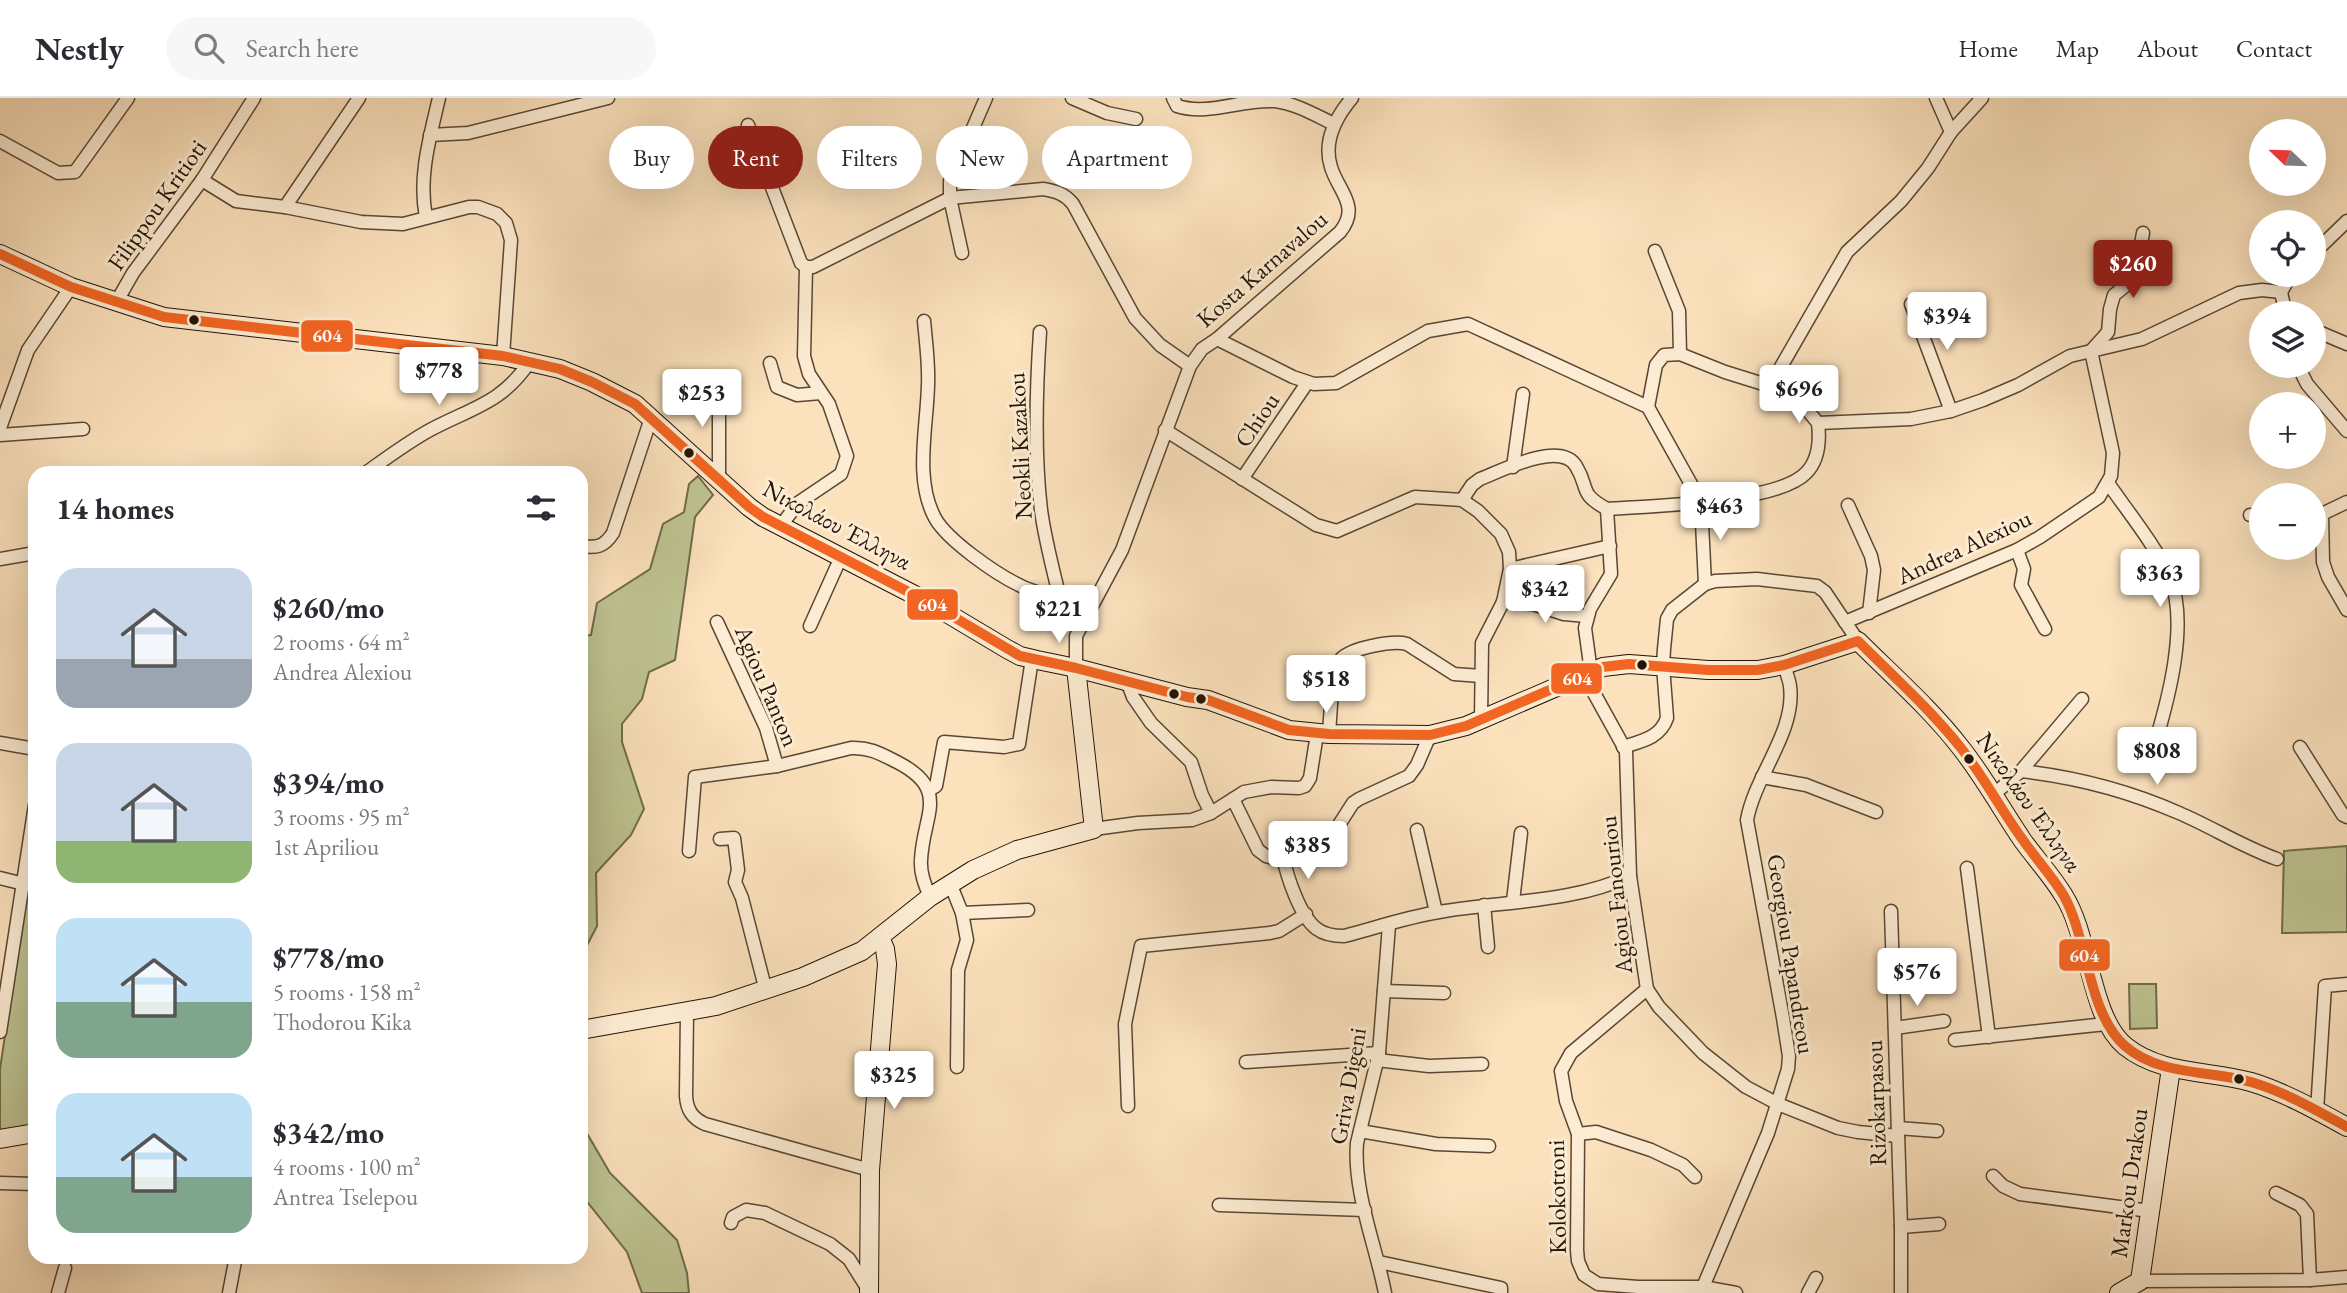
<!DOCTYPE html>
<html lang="en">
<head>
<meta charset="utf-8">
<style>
  body { margin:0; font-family:"EB Garamond",serif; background:#f7f7f7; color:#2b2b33; height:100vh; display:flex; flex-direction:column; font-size:26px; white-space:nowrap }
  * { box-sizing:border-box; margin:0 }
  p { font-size:23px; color:#7c7c81 }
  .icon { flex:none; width:38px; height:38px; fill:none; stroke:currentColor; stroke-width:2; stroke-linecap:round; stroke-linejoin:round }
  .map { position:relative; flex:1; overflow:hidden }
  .panel { position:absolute; left:28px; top:368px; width:560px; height:798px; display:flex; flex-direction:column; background:#fff; border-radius:21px; box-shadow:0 7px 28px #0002 }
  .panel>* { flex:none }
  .hud { position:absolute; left:609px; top:28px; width:665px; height:63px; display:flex; gap:14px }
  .needle { width:46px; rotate:293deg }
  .buttons { position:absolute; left:2249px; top:21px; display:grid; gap:14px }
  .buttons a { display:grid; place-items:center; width:77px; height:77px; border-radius:50%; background:#fff; box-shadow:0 7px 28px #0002; font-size:35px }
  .price { position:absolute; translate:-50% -60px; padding:0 16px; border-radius:7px; background:#fff; color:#222; font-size:23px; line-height:46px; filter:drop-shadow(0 2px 4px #0008) }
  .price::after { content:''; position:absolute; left:50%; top:42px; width:21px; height:16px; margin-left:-10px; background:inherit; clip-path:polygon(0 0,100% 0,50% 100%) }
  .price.current { background:#8f2418; color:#fff }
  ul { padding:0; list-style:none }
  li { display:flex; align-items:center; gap:21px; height:175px; padding:0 28px }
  li span { display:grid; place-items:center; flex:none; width:196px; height:140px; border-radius:21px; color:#555 }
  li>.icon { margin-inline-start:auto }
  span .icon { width:84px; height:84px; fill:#fffc; stroke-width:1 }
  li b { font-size:30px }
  h2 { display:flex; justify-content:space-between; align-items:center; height:84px; padding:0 28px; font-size:30px }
  .pill { padding:0 24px; border-radius:32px; background:#fff; box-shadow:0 7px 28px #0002; font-size:24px; line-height:63px }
  .pill.current { background:#8f2418; color:#fff }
  header { display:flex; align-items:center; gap:42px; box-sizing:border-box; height:98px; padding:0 35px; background:#fff; border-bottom:2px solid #e1e1e2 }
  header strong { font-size:33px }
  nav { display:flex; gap:38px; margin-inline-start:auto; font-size:24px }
  .search { width:490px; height:63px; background:#f7f7f7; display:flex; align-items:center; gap:18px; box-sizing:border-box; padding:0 24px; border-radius:38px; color:#7c7c81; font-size:26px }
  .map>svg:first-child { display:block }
</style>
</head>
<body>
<header>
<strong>Nestly</strong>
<div class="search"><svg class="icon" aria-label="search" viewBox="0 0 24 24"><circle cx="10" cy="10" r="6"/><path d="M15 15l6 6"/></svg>Search here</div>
<nav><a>Home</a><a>Map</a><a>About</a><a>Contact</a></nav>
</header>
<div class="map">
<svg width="2347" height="1195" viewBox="0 0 2347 1195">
  <rect width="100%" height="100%" fill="#fbe1bc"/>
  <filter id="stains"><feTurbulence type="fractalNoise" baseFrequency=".00286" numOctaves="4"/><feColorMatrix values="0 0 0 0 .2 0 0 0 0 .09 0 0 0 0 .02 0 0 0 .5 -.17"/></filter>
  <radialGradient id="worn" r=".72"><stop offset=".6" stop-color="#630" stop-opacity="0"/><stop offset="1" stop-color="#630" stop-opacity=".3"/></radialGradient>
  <g fill="#bec391" stroke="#706c4c" stroke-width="2">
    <polygon points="698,378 713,397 695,419 675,562 649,574 642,601 622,626 622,644 644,711 631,737 596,775 597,828 581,859 581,538 591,537 597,505 650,471 663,426 684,414 689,386"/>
    <polygon points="33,748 35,748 35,1030 0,1033 0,971"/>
    <polygon points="2347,748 2347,834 2282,835 2284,753"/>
    <polygon points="2129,886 2156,886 2157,930 2130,931"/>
    <polygon points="581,1029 585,1032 610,1075 677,1142 687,1175 689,1195 642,1195 627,1154 581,1096"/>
  </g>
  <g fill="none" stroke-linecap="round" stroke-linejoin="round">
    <g stroke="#594734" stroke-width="15">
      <g id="street">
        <polyline points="1072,0 1107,15 1136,21"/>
        <path d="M1173,0l4,8c32,10 64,-7 97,-5 21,2 41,14 60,23"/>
        <polyline points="1936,0 1951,34"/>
        <path d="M748,27l53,138 5,4h7l137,-69 93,-9c13,2 22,5 30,15l62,114 25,27 30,21"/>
        <polyline points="430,37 468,35 608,0"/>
        <polyline points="0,43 58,75 75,74 128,0"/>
        <polyline points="202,82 236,103 285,109 361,124 403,126 469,109 478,109 497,116 506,125 511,142 503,258"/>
        <polyline points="285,109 359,0"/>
        <path d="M426,119c-8,-40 4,-80 13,-119"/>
        <polyline points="1655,153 1679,213 1680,256"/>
        <polyline points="962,155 950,100 950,83 986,0"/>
        <polyline points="2314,155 2347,123"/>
        <polyline points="2281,194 2284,208 2290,215"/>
        <polyline points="2281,194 2291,177"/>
        <polyline points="117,203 133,175 202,82 254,0"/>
        <polyline points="1911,206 1951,313"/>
        <path d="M924,223c2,22 5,43 4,64 -1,43 -14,94 7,133 12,22 61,56 84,67 13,7 27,9 40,14 10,3 20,8 30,12"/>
        <polyline points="2314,232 2347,246"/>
        <path d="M1040,234c-4,59 -6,119 1,178 4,30 12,59 19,89"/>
        <polyline points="1217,241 1293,279 1314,286 1336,285 1428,233 1468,226 1648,309 1701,404 1705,486"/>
        <polyline points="2091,253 2108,234 2110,211 2114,197 2135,180 2143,135"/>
        <polyline points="770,265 777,289 797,297 821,295"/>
        <polyline points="2298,268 2307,286 2347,333"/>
        <polyline points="719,280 719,382"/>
        <polyline points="1770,288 1847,154 1901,103 1928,70 1951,34 1982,0"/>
        <polyline points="1818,325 1911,321 1951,313 1983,302 2018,287 2070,258 2142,241 2239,195 2262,192 2281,194"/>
        <polyline points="0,330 28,252 71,189"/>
        <polyline points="1165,332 1316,427 1337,433 1415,399 1447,401 1462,402 1478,413 1501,436 1509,454 1510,471 1503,504 1482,545 1481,622"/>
        <polyline points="0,337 83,331"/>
        <polyline points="1513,369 1523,296"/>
        <path d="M367,374c21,-15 41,-30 63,-42 41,-22 73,-27 100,-69"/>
        <polyline points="1242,381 1307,285"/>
        <path d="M2108,385c20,29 48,63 62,95 19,46 -2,123 -16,169"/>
        <path d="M1462,402l10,-15 8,-6c21,-8 80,-39 96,-13 14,23 2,27 31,43"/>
        <polyline points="2347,404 2322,416 2323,464 2328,479 2347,512"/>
        <polyline points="1848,407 1871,458 1874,472 1869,515"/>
        <path d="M1607,411c43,-3 170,-6 199,-36 13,-13 14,-33 12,-50l-10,-12 -16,-13 -22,-12 -45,-14 -45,-18 -16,1 -8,10 -8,42"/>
        <polyline points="2250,417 2261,417"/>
        <polyline points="780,429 798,405 841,376 847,358 829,306 809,276 804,258 806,169"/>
        <path d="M581,448c16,2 23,1 32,-13l38,-115"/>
        <polyline points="2017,452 2024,471 2021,487 2045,531"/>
        <polyline points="0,461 35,455"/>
        <polyline points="1510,471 1610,448"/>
        <polyline points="1503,504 1533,506 1564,516 1587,518"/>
        <polyline points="717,524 766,630 777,668"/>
        <polyline points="1845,524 2017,452 2040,439 2099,399 2111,378 2113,355 2091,253"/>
        <polyline points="810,528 841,459"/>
        <path d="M1076,570v-32l46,-86 68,-184 12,-17 15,-10 123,-107c21,-26 -2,-41 -9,-65 -8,-25 5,-50 21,-69"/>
        <polyline points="1591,574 1585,530 1590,511 1611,476 1607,411"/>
        <polyline points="1584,577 1626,653 1630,778 1647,891 1659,909 1703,955 1746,989 1778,1006 1838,1030 1858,1034 1898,1038"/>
        <polyline points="1127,583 1133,599 1151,625 1191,664 1202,697 1211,715"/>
        <path d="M1329,636l4,-60c2,-5 4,-11 8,-15 10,-11 52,-19 66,-15l47,30 27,2"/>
        <polyline points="0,645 35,651"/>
        <path d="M1623,649c19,-6 37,-9 44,-29l-4,-52 1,-17 3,-30 5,-9 33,-26 10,-3 42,-2 60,7 8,6 33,49"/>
        <polyline points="2300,649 2343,717 2347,719"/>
        <path d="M2021,673c54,6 108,20 158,42 33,14 64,34 98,46"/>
        <polyline points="1762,679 1806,687 1876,714"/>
        <polyline points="929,692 936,688 944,644 1004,649 1019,646 1032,561"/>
        <polyline points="1993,697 2021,673 2082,601"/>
        <polyline points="1233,701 1258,752 1266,758 1273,760 1283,759 1335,733 1353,705 1359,701 1409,678 1417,667 1430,637"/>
        <polyline points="1094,731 1138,725 1192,722 1211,715 1244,694 1271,689 1299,690 1305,688 1310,680 1317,636"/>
        <polyline points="1417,732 1436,814"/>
        <polyline points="720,741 734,740 738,772 735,784 742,800 766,893"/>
        <path d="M689,753l6,-74 82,-11 74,-18c18,-1 30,6 46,14 54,28 26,52 24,98 -1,13 4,25 9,37"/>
        <path d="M1283,759c4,19 17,60 34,72 8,6 18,7 27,7 31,-8 63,-19 95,-24 61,-11 134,-9 191,-36"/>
        <polyline points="1967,770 1989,939"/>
        <polyline points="0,780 24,786"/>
        <polyline points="950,785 962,815 1028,812"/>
        <polyline points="1513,803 1521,735"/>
        <polyline points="1484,807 1488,849"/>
        <polyline points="1891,813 1901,1129 1901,1195"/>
        <polyline points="1647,891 1571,955 1561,973 1566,1003 1578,1036 1577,1152 1578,1163 1584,1177 1598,1186 1638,1189 1703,1189 1736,1195"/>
        <polyline points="1384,893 1444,895"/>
        <path d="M687,914l-1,84c1,14 6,22 19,28l165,46"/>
        <polyline points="1895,930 1944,923"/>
        <polyline points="0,934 35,707"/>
        <polyline points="1955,942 2106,926"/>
        <polyline points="1377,962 1429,968 1482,966"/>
        <polyline points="1246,964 1379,955"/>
        <polyline points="957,969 958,872 967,842 962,815"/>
        <polyline points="1128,1008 1125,926 1141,848 1270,835 1279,833 1306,816"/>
        <polyline points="2317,1013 2325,888 2347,886"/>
        <polyline points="1898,1030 1937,1033"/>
        <polyline points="1360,1033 1436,1046 1489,1048"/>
        <polyline points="1578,1036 1596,1034 1651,1052 1683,1067 1695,1079"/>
        <polyline points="1993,1078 2003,1088 2020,1096 2150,1113"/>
        <polyline points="0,1085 35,1086"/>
        <polyline points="2276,1095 2300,1107 2307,1116 2310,1182"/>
        <polyline points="1219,1107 1365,1112"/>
        <polyline points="731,1125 733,1119 746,1112 765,1115 830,1146 849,1161 869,1193"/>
        <polyline points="1901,1129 1939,1126"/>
        <polyline points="1379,1164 1501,1190 1501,1195"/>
        <polyline points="2140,1183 2310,1182 2347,1179"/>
        <path d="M1703,1189l65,-154 20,-64 1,-13 -6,-38 -36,-198c8,-45 49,-88 43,-134 -1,-7 -4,-14 -6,-21"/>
        <polyline points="58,1195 65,1170"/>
        <polyline points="229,1195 236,1158"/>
        <path d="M1385,1195c-9,-47 -32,-102 -28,-150l22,-90 10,-128"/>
        <polyline points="1808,1195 1816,1180"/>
      </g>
    </g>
    <g stroke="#231406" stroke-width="20">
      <g id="secondary">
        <path d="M0,156l71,33 93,30 339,39 57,13 32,13 43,22 114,103 14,10 167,86 77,46 13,7 17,4 39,8 111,29 21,3 81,30 40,4 101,1 36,-9 137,-59 26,-3 79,6h50l26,-5 74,-24c35,35 73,68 103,107 23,29 41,62 62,93 13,18 29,35 41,55 26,41 26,121 61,150 36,29 83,24 126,36 33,10 65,28 96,45"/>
        <polyline points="581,932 716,908 803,879 862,853 930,799 973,772 1017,752 1094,731 1076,570"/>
        <polyline points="0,1041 35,1035"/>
        <polyline points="869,1195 870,1072 887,866 885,851 880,840"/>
        <polyline points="2119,1195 2140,1183 2171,970"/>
      </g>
    </g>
    <use href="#street" stroke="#fcecd3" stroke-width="12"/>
    <use href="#secondary" stroke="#fcecd3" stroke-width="18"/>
    <g stroke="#fcecd3" stroke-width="16">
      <path id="bus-1" d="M0,156l71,33 93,30 339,39 57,13 32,13 43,22 114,103 14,10 167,86 90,53 56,12 111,29 21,3 81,30 40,4 101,1 36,-9 137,-59 26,-3 79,6h50l26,-5 74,-24c35,35 72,68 103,107 23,29 40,62 62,92 13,19 29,36 41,56 24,43 24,118 61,150 34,30 85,24 126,36 34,10 65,28 96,45"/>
    </g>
    <use href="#bus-1" stroke="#f26522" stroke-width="10"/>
  </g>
  <g fill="#231406" stroke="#fcecd3" stroke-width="2.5">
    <circle cx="194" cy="222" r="6"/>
    <circle cx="689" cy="355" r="6"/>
    <circle cx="1642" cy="567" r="6"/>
    <circle cx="1174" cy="596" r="6"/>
    <circle cx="1201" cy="601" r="6"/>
    <circle cx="1969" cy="661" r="6"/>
    <circle cx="2239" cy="981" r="6"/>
  </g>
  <g text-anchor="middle" stroke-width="6" stroke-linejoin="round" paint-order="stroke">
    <g font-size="24" fill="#231406" stroke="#fcecd3">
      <text transform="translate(157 107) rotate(-55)" y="8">Filippou Kritioti</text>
      <text transform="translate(1262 171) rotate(-41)" y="8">Kosta Karnavalou</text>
      <text transform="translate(1257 322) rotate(-56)" y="8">Chiou</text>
      <text transform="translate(1020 348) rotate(-93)" y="8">Neokli Kazakou</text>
      <text transform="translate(837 427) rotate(28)" y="8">Νικολάου Έλληνα</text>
      <text transform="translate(1964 449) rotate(-25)" y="8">Andrea Alexiou</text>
      <text transform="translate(767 588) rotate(67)" y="8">Agiou Panton</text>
      <text transform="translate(2029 704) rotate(55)" y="8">Νικολάου Έλληνα</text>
      <text transform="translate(1616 797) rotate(-96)" y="8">Agiou Fanouriou</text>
      <text transform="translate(1791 856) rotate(81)" y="8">Georgiou Papandreou</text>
      <text transform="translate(1348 988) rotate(-80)" y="8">Griva Digeni</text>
      <text transform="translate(1876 1005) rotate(-92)" y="8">Rizokarpasou</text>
      <text transform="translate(2129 1085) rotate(-82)" y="8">Markou Drakou</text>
      <text transform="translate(1557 1099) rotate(-91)" y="8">Kolokotroni</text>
    </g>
  </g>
  <g stroke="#fcecd3" stroke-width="2.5">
    <rect x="300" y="221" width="54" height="34" rx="7" fill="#f26522"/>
    <rect x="906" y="490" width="53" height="33" rx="7" fill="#f26522"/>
    <rect x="1550" y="564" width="53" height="33" rx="7" fill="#f26522"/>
    <rect x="2058" y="840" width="53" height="34" rx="7" fill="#f26522"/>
  </g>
  <g font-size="19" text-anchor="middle" font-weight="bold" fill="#fff">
    <text x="327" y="244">604</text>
    <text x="932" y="513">604</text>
    <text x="1577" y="587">604</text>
    <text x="2084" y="864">604</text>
  </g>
  <rect width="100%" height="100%" filter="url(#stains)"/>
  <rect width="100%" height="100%" fill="url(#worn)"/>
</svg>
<div class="buttons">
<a><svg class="needle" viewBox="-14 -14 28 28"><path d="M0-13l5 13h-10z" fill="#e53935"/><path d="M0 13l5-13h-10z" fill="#7c7c81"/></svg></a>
<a><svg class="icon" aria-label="locate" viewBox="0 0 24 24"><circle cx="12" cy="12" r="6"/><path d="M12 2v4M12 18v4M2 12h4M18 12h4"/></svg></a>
<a><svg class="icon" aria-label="layers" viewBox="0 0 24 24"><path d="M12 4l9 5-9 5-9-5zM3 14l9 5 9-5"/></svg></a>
<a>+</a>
<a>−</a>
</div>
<b class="price current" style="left:2133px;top:202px">$260</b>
<b class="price" style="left:1947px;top:254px">$394</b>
<b class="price" style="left:439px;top:309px">$778</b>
<b class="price" style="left:1799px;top:327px">$696</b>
<b class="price" style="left:702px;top:331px">$253</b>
<b class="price" style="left:1720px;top:444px">$463</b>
<b class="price" style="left:2160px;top:511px">$363</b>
<b class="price" style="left:1545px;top:527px">$342</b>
<b class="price" style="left:1059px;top:547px">$221</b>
<b class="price" style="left:1326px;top:617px">$518</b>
<b class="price" style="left:2157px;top:689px">$808</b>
<b class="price" style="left:1308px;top:783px">$385</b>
<b class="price" style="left:1917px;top:910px">$576</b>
<b class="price" style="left:894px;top:1013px">$325</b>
<div class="hud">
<a class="pill">Buy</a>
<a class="pill current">Rent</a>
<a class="pill">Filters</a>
<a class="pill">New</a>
<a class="pill">Apartment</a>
</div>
<section class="panel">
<h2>14 homes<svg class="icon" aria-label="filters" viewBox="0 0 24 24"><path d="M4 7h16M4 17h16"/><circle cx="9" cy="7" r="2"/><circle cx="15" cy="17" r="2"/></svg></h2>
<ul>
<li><span style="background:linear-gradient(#c9d6e8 65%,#9aa5b1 0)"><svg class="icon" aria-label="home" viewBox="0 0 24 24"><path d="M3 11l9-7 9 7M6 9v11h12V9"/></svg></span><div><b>$260/mo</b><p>2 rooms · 64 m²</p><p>Andrea Alexiou</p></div></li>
<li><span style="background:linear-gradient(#c9d6e8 70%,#8fb573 0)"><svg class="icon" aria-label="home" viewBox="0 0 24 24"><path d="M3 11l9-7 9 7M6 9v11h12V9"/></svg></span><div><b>$394/mo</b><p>3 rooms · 95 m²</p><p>1st Apriliou</p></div></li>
<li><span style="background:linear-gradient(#bfe0f5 60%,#7fa58c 0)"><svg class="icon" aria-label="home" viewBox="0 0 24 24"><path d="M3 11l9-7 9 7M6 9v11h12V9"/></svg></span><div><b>$778/mo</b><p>5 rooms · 158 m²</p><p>Thodorou Kika</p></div></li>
<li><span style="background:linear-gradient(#bfe0f5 60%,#7fa58c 0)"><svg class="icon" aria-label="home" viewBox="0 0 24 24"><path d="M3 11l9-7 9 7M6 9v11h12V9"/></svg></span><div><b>$342/mo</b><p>4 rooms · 100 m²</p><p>Antrea Tselepou</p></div></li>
</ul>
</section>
</div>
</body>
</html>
